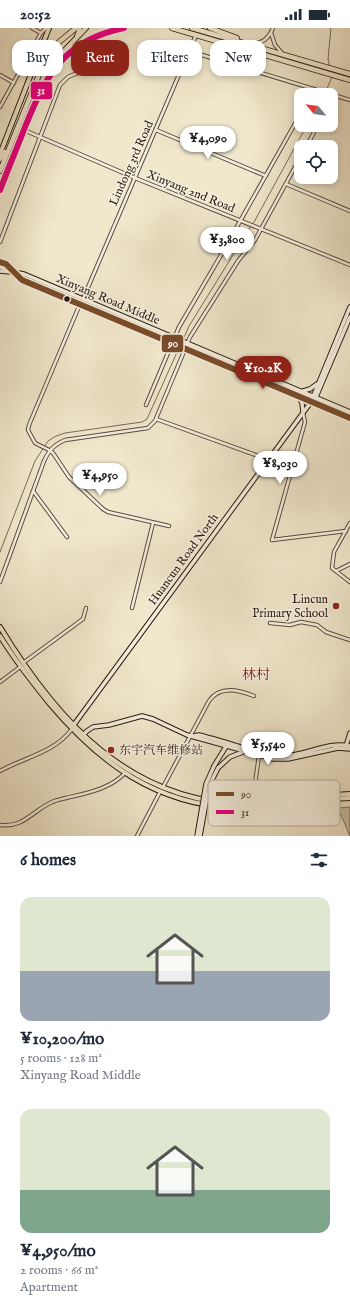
<!DOCTYPE html>
<html lang="en">
<head>
<meta charset="utf-8">
<style>
  body { margin:0; font-family:"IM FELL English","Noto Serif SC",serif; background:#f2f2f3; color:#1f2937; height:100vh; display:flex; flex-direction:column; font-size:15px; white-space:nowrap }
  * { box-sizing:border-box; margin:0 }
  p { font-size:13px; color:#747a83 }
  .icon { flex:none; width:22px; height:22px; fill:none; stroke:currentColor; stroke-width:2; stroke-linecap:round; stroke-linejoin:round }
  .map { position:relative; height:808px; overflow:hidden }
  .side { display:flex; flex-direction:column; background:#fff; flex:1 }
  .side>* { flex:none }
  .hud { position:absolute; left:12px; top:12px; width:326px; height:36px; display:flex; gap:8px }
  .needle { width:26px; rotate:299deg }
  .fabs { position:absolute; left:294px; top:60px; display:grid; gap:8px }
  .fabs a { display:grid; place-items:center; width:44px; height:44px; border-radius:8px; background:#fff; box-shadow:0 2px 6px #0003; font-size:20px }
  .price { position:absolute; translate:-50% -34px; padding:0 9px; border-radius:14px; background:#fff; color:#222; font-size:13px; line-height:26px; filter:drop-shadow(0 1px 2px #0008) }
  .price::after { content:''; position:absolute; left:50%; top:24px; width:12px; height:9px; margin-left:-6px; background:inherit; clip-path:polygon(0 0,100% 0,50% 100%) }
  .price.current { background:#8f2418; color:#fff }
  ul { padding:0; list-style:none }
  li { display:grid; align-content:center; gap:8px; height:212px; padding:0 20px }
  li span { display:grid; place-items:center; height:124px; border-radius:12px; color:#555 }
  li>.icon { margin-inline-start:auto }
  span .icon { width:72px; height:72px; fill:#fffc; stroke-width:1 }
  li b { font-size:17px }
  h2 { display:flex; justify-content:space-between; align-items:center; height:48px; padding:0 20px; font-size:17px }
  .chip { padding:0 14px; border-radius:12px; background:#fff; box-shadow:0 2px 6px #0003; font-size:14px; line-height:36px }
  .chip.current { background:#8f2418; color:#fff }
  .status { display:flex; justify-content:space-between; align-items:center; height:28px; padding:0 20px; background:#fff; direction:ltr }
  .status svg { height:11px; fill:currentColor }
  .map>svg:first-child { display:block }
</style>
</head>
<body>
<div class="status"><b>20:52</b><svg viewBox="0 0 49 12"><path d="M0 12V9h3v3zM5 12V6h3v6zM10 12V3h3v9zM15 12V0h3v12zM26 1h20v11H26zM47 4h2v5h-2z"/></svg></div>
<div class="map">
<svg width="350" height="808" viewBox="0 0 350 808">
  <rect width="100%" height="100%" fill="#f0e7cc"/>
  <filter id="stains"><feTurbulence type="fractalNoise" baseFrequency=".005" numOctaves="4"/><feColorMatrix values="0 0 0 0 .2 0 0 0 0 .09 0 0 0 0 .02 0 0 0 .5 -.17"/></filter>
  <radialGradient id="worn" r=".72"><stop offset=".6" stop-color="#630" stop-opacity="0"/><stop offset="1" stop-color="#630" stop-opacity=".3"/></radialGradient>
  <polygon fill="#cec4ac" stroke="#7a6f5e" points="350,779 350,808 338,780"/>
  <g fill="none" stroke-linecap="round" stroke-linejoin="round">
    <g stroke="#776b5b" stroke-width="1">
      <polyline points="330,39 328,31 331,0"/>
      <polyline points="326,63 332,49"/>
      <polyline points="253,196 307,97"/>
      <polyline points="183,312 189,298 251,198"/>
      <polyline points="0,524 35,433 48,413 56,408 65,405 142,394 147,391 179,320"/>
    </g>
    <g stroke="#594d40" stroke-width="4.5">
      <g id="street">
        <polyline points="32,0 41,5"/>
        <polyline points="271,5 275,17 282,25"/>
        <path d="M252,15c11,1 17,-5 21,-15"/>
        <polyline points="189,23 350,72"/>
        <polyline points="0,47 14,55"/>
        <polyline points="311,67 314,61"/>
        <polyline points="331,73 334,67"/>
        <polyline points="0,79 41,5 46,0"/>
        <polyline points="24,102 135,150 350,237"/>
        <polyline points="156,102 266,148"/>
        <polyline points="306,119 318,97"/>
        <polyline points="286,156 350,183"/>
        <polyline points="0,214 60,57 68,49 125,25"/>
        <polyline points="83,271 196,7"/>
        <polyline points="80,276 29,397 28,402 35,415 49,422 53,425 69,449 103,481 108,484 169,498"/>
        <polyline points="146,377 179,299 221,227 301,85"/>
        <polyline points="303,385 305,394 272,512 346,503"/>
        <polyline points="156,391 261,429 291,444"/>
        <polyline points="33,463 67,509"/>
        <polyline points="350,495 334,524 332,540 350,554"/>
        <polyline points="336,543 350,536"/>
        <path d="M0,554l44,-121c5,-11 10,-16 21,-21l83,-12 7,-7 35,-84 48,-76 17,-21 46,-84"/>
        <polyline points="132,580 153,495"/>
        <polyline points="270,595 290,597 301,594 317,597 326,604 350,612"/>
        <polyline points="23,635 83,591 86,580"/>
        <polyline points="0,654 20,639"/>
        <path d="M0,743c25,-14 54,-18 72,-42"/>
        <path d="M163,759l46,-86c11,-16 30,-11 45,-5"/>
        <polyline points="252,776 259,728"/>
        <path d="M0,797c24,3 32,-14 52,-23 4,-2 10,-3 14,-4 21,-5 44,-9 59,-25"/>
        <polyline points="137,808 160,764"/>
      </g>
    </g>
    <g stroke="#271a11" stroke-width="5.5">
      <g id="secondary">
        <polyline points="0,234 6,236 22,252 350,390"/>
        <polyline points="0,239 13,244 24,246 350,384"/>
        <polyline points="0,243 11,244"/>
        <polyline points="303,363 310,361 317,356"/>
        <polyline points="299,369 302,375 303,384"/>
        <polyline points="313,369 350,279"/>
        <polyline points="73,698 311,374 316,369 350,289"/>
        <polyline points="83,707 87,703 93,699 109,697 142,688 153,691 187,707 273,731 288,731 338,720 350,721"/>
        <path d="M193,708l6,-1c16,4 32,9 48,14 12,3 24,7 36,7 23,0 44,-15 67,-10"/>
        <polyline points="346,718 350,705"/>
        <polyline points="214,738 227,717"/>
        <polyline points="218,740 230,729 243,724"/>
      </g>
    </g>
    <g stroke="#271a11" stroke-width="6">
      <g id="primary">
        <polyline points="77,8 80,0"/>
        <polyline points="49,47 59,28 86,0"/>
        <polyline points="0,126 49,0"/>
        <path d="M0,599c57,94 130,176 247,177 35,1 69,-8 103,-10"/>
        <path d="M0,608c15,24 32,46 50,68 50,59 105,100 185,104 39,2 76,-9 115,-10"/>
      </g>
    </g>
    <g stroke="#271a11" stroke-width="6">
      <g id="highway">
        <polyline points="172,0 350,52"/>
        <polyline points="192,0 350,46"/>
        <polyline points="210,0 237,10"/>
        <polyline points="0,131 5,124"/>
        <polyline points="0,143 43,37 59,14 76,0"/>
        <path d="M0,162c8,-21 17,-42 25,-63 21,-52 39,-87 99,-99"/>
      </g>
    </g>
    <use href="#street" stroke="#f5efde" stroke-width="2.5"/>
    <use href="#secondary" stroke="#f5efde" stroke-width="3.5"/>
    <use href="#primary" stroke="#f0e7cc" stroke-width="4"/>
    <use href="#highway" stroke="#f0e7cc" stroke-width="4.5"/>
    <g stroke="#271a11" stroke-width="5.5" stroke-linecap="butt">
      <g id="secondary-bridge">
        <polyline points="197,808 206,756 214,738"/>
        <polyline points="200,808 209,758 218,740"/>
      </g>
    </g>
    <use href="#secondary-bridge" stroke="#f5efde" stroke-width="3.5"/>
    <g stroke="#f5efde" stroke-width="9">
      <polyline id="bus-1" points="0,234 6,236 22,252 350,390"/>
    </g>
    <g stroke="#f5efde" stroke-width="9">
      <path id="bus-2" d="M0,162c8,-21 17,-42 25,-63 21,-52 39,-87 99,-99"/>
    </g>
    <use href="#bus-1" stroke="#7a4b2a" stroke-width="6"/>
    <use href="#bus-2" stroke="#e5007d" stroke-width="6"/>
  </g>
  <circle fill="#271a11" stroke="#f5efde" stroke-width="1.5" cx="67" cy="271" r="3.5"/>
  <g fill="#8f2418" stroke="#f5efde" stroke-width="1.5">
    <circle cx="336" cy="578" r="4"/>
    <circle cx="111" cy="722" r="4"/>
  </g>
  <g text-anchor="middle" stroke-width="3" stroke-linejoin="round" paint-order="stroke">
    <g font-size="12" fill="#271a11" stroke="#f5efde">
      <text transform="translate(131 135) rotate(-66)" y="4">Lindong 3rd Road</text>
      <text transform="translate(191 163) rotate(22)" y="4">Xinyang 2nd Road</text>
      <text transform="translate(108 271) rotate(23)" y="4">Xinyang Road Middle</text>
      <text transform="translate(183 531) rotate(-54)" y="4">Huancun Road North</text>
    </g>
    <g font-size="12" fill="#271a11" stroke="#f5efde" text-anchor="end">
      <text x="328" y="575">Lincun<tspan x="328" dy="14">Primary School</tspan></text>
      <text x="119" y="726" text-anchor="start">东宇汽车维修站</text>
    </g>
    <g font-size="14" fill="#7a1f14" stroke="#f5efde">
      <text x="256" y="651">林村</text>
    </g>
  </g>
  <rect x="208" y="752" width="132" height="46" rx="6" fill="#f5efde" stroke="#b7afa0" stroke-width="1"/>
  <rect x="216" y="764" width="18" height="4" fill="#7a4b2a"/>
  <rect x="216" y="782" width="18" height="4" fill="#e5007d"/>
  <g font-size="11" fill="#271a11">
    <text x="241" y="770">90</text>
    <text x="241" y="788">31</text>
  </g>
  <g stroke="#f5efde" stroke-width="1.5">
    <rect x="30" y="53" width="23" height="19" rx="4" fill="#e5007d"/>
    <rect x="161" y="306" width="23" height="19" rx="4" fill="#7a4b2a"/>
  </g>
  <g font-size="11" text-anchor="middle" font-weight="bold" fill="#fff">
    <text x="41" y="66">31</text>
    <text x="173" y="319">90</text>
  </g>
  <rect width="100%" height="100%" filter="url(#stains)"/>
  <rect width="100%" height="100%" fill="url(#worn)"/>
</svg>
<div class="fabs">
<a><svg class="needle" viewBox="-14 -14 28 28"><path d="M0-13l5 13h-10z" fill="#e53935"/><path d="M0 13l5-13h-10z" fill="#747a83"/></svg></a>
<a><svg class="icon" aria-label="locate" viewBox="0 0 24 24"><circle cx="12" cy="12" r="6"/><path d="M12 2v4M12 18v4M2 12h4M18 12h4"/></svg></a>
</div>
<b class="price" style="left:208px;top:132px">¥4,090</b>
<b class="price" style="left:227px;top:233px">¥3,800</b>
<b class="price current" style="left:263px;top:362px">¥10.2K</b>
<b class="price" style="left:280px;top:457px">¥8,030</b>
<b class="price" style="left:100px;top:469px">¥4,950</b>
<b class="price" style="left:268px;top:738px">¥5,540</b>
<div class="hud">
<a class="chip">Buy</a>
<a class="chip current">Rent</a>
<a class="chip">Filters</a>
<a class="chip">New</a>
</div>
</div>
<section class="side">
<h2>6 homes<svg class="icon" aria-label="filters" viewBox="0 0 24 24"><path d="M4 7h16M4 17h16"/><circle cx="9" cy="7" r="2"/><circle cx="15" cy="17" r="2"/></svg></h2>
<ul>
<li><span style="background:linear-gradient(#dfe7d0 60%,#9aa5b1 0)"><svg class="icon" aria-label="home" viewBox="0 0 24 24"><path d="M3 11l9-7 9 7M6 9v11h12V9"/></svg></span><div><b>¥10,200/mo</b><p>5 rooms · 128 m²</p><p>Xinyang Road Middle</p></div></li>
<li><span style="background:linear-gradient(#dfe7d0 65%,#7fa58c 0)"><svg class="icon" aria-label="home" viewBox="0 0 24 24"><path d="M3 11l9-7 9 7M6 9v11h12V9"/></svg></span><div><b>¥4,950/mo</b><p>2 rooms · 66 m²</p><p>Apartment</p></div></li>
</ul>
</section>
</body>
</html>
